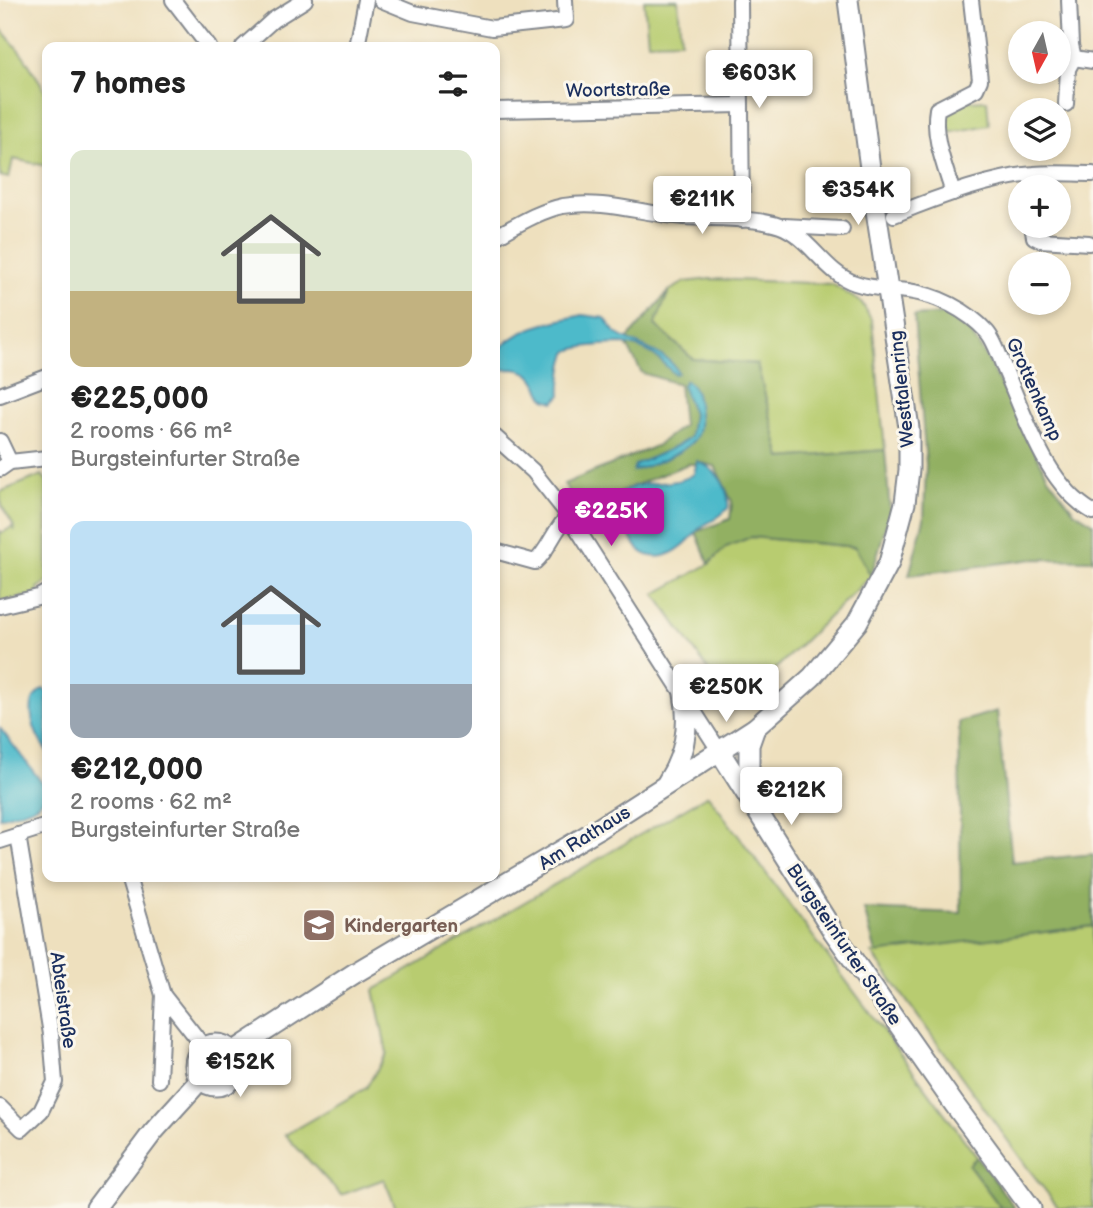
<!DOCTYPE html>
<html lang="en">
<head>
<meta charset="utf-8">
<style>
  body { margin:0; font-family:"Balsamiq Sans",sans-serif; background:#f2f2f2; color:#222; height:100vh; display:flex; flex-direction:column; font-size:26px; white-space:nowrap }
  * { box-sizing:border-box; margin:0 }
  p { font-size:23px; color:#767676 }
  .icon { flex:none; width:38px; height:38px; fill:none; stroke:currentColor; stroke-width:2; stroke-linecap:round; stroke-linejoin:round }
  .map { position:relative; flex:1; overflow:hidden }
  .side { position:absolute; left:42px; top:42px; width:458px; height:840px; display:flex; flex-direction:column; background:#fff; border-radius:14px; box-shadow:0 4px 10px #0003 }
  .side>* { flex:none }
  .needle { width:46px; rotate:188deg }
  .buttons { position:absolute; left:1008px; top:21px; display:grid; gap:14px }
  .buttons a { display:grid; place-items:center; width:63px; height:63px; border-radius:50%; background:#fff; box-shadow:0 4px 10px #0003; font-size:35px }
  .price { position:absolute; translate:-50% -60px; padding:0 16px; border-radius:7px; background:#fff; color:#222; font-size:23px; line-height:46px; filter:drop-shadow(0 2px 4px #0008) }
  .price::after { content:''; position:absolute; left:50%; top:42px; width:21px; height:16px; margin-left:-10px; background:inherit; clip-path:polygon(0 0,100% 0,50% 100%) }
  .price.active { background:#b5179e; color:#fff }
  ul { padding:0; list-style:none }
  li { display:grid; align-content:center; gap:14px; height:371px; padding:0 28px }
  li span { display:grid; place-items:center; height:217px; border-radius:14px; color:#555 }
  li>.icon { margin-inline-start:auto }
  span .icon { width:126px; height:126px; fill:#fffc; stroke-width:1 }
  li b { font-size:30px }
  h2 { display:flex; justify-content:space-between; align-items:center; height:84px; padding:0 28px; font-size:30px }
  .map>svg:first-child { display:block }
</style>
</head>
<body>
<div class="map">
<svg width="1093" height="1208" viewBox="0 0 1093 1208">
  <rect width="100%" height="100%" fill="#fbf7ec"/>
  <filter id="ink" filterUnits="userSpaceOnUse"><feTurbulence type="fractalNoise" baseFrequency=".0143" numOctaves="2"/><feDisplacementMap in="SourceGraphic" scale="14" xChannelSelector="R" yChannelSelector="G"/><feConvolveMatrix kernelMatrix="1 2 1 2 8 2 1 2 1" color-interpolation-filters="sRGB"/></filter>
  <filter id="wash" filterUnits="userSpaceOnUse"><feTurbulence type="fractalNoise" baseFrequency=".00686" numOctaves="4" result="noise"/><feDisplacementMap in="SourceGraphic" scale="28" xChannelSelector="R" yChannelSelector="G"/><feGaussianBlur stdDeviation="1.57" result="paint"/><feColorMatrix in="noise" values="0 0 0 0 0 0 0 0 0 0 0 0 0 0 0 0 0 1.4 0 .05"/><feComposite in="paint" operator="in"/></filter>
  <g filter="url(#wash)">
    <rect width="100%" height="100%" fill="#eee0be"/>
    <g fill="#b8cc70" stroke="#6a7e67" stroke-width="2">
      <polygon points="644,0 678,0 681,41 648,42"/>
      <polygon points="0,28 23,55 47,93 47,166 13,159 9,178 0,176"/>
      <polygon points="987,100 989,125 943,134 940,119 966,101"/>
      <polygon points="710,279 832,284 862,303 872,321 885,450 781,458 757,364 693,359 655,325 669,291 685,282"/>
      <path d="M42,475l5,6v101l-9,6 1,6 -39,8v-71l2,2 10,-6 3,4c-4,-18 -15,-17 -15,-39z"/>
      <polygon points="751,537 855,547 871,576 735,708 655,594 709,564 726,547"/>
      <polygon points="708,795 977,1157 969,1165 1001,1208 396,1208 384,1179 341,1195 285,1135 366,1088 387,1053 374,990"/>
      <polygon points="1093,926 1093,1208 1059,1208 1027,1167 872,953"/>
    </g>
    <g fill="#92b062" stroke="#567060" stroke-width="2">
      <polygon points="669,291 655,325 693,359 757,364 781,458 885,450 890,512 871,576 855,547 751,537 726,547 709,564 696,532 730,519 732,502 715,466 697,462 696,464 688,464 631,487 584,513 564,484 656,446 683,426 679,384 642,373 625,342"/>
      <polygon points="944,314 970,332 987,358 1048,477 1074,511 1093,523 1093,560 1034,559 909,575 924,519 926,464 914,316"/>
      <polygon points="997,711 1012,862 1093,854 1093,926 876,953 864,909 961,913 959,722"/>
      <polygon points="977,1157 1015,1208 1001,1208 969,1165"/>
    </g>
    <g fill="#4ebaca" stroke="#347494" stroke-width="2">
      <path d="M582,315l23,3c3,4 6,10 10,14 16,13 56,20 63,41l-4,1c-7,-7 -15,-17 -25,-22 -8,-4 -18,-7 -26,-8 -10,0 -49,2 -55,8 -5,6 -8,35 -7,43l-7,7 -9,-3c-10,-17 -10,-28 -32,-30 -7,0 -12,0 -18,3v-18c23,-28 54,-31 87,-39z"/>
      <path d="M686,380c9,6 10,13 12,24 1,10 3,24 -2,33 -10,16 -46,29 -63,34l2,-6 42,-19 13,-9 3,-23 -11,-29z"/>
      <path d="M697,461c19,7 33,26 31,47 -8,10 -17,13 -27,19 -5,4 -7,9 -12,13 -14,14 -33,24 -50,10l-28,-42c15,-37 57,-16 83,-34z"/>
      <path d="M43,689l4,2v60c-12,-15 -26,-49 -4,-62z"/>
      <path d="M0,728l46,60c1,21 -30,24 -46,30z"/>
    </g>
  </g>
  <g filter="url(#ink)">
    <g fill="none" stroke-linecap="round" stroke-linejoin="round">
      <g stroke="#84888e" stroke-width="18">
        <g id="minor">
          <polyline points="173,0 209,47"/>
          <polyline points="381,0 413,13 492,28 566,20 565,0"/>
          <polyline points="740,0 742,220"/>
          <polyline points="1069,0 1071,45 1074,58 1093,61"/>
          <polyline points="243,47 273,20 305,0"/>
          <polyline points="357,47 366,0"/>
          <polyline points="1066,104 1068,69 1074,58"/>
          <polyline points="495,110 741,105"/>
          <path d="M953,193c-8,-26 -21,-57 -16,-84l39,-20 4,-9 -9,-80"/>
          <path d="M894,215c39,-16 98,-38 140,-41 19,-2 39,0 59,0"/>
          <polyline points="784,226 842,229"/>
          <polyline points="1032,226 1034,237 1040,240 1089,243"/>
          <path d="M495,237c22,-12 44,-26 68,-31 41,-7 80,8 121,11 28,2 70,0 96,9 30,11 45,47 75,57 17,6 36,6 53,8 29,4 59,19 79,41 8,9 13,26 18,38 21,48 41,115 88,142"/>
          <polyline points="0,395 47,377"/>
          <polyline points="495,437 533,471 569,516 720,752"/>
          <polyline points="0,441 10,462"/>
          <polyline points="0,469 10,462 47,458"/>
          <path d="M495,551l40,11c15,-13 19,-34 34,-46"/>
          <polyline points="0,606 38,597 47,592"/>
          <polyline points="0,841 47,826"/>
          <polyline points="128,877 163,995 204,1047"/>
          <polyline points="159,1080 163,995"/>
          <polyline points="0,1107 22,1129 41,1111 55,1082 51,1034 18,835"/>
        </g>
      </g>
      <g stroke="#84888e" stroke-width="23">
        <g id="major">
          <polyline points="720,752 833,931 954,1104 1031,1208"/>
          <path d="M667,783c18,-28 23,-56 17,-89"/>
          <polyline points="749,796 749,745 755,728"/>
          <circle cx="216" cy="1065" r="21"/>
          <polyline points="233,1052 355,973 598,829 755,728 812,677 857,623 889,563 905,503 909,470 909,428 873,191 848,0"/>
          <polyline points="96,1208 153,1132 200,1080"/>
        </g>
      </g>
      <use href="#minor" stroke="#fff" stroke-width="14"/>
      <use href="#major" stroke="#fff" stroke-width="19"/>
    </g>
  </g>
  <defs>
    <g id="school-square" transform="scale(1.75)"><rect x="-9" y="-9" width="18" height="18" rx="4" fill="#8d6e63" stroke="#fbf7ec"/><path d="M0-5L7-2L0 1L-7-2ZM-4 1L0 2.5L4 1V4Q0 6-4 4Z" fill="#fff"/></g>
  </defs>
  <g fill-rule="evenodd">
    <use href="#school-square" x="319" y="925"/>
  </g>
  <g text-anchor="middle" stroke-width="6" stroke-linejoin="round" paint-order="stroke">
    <g font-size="19" fill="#1b2f5e" stroke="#fbf7ec">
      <text transform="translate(618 89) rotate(-1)" y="7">Woortstraße</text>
      <text transform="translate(901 389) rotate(-96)" y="7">Westfalenring</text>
      <text transform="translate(1035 389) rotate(66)" y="7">Grottenkamp</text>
      <text transform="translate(584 837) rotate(-32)" y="7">Am Rathaus</text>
      <text transform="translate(845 944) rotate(56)" y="7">Burgsteinfurter Straße</text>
      <text transform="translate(64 1000) rotate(82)" y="7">Abteistraße</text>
    </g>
    <g font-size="19" font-weight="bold" fill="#785e54" stroke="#fbf7ec" text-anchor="start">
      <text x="344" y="932">Kindergarten</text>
    </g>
  </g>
</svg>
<div class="buttons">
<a><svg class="needle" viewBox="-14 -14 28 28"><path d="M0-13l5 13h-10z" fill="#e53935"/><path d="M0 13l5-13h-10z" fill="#767676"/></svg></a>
<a><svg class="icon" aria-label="layers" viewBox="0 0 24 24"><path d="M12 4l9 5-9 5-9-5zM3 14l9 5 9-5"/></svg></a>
<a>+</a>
<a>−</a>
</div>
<b class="price" style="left:759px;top:110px">€603K</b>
<b class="price" style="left:858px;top:227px">€354K</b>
<b class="price" style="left:702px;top:236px">€211K</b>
<b class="price active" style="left:611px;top:548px">€225K</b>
<b class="price" style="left:726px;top:724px">€250K</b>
<b class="price" style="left:791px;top:827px">€212K</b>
<b class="price" style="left:240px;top:1099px">€152K</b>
<section class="side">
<h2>7 homes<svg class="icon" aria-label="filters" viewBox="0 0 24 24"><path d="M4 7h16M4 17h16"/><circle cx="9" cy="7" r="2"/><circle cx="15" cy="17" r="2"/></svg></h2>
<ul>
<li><span style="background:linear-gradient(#dfe7d0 65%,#c2b280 0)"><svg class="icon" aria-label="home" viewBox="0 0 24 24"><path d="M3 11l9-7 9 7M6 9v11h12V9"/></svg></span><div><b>€225,000</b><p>2 rooms · 66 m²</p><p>Burgsteinfurter Straße</p></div></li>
<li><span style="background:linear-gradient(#bfe0f5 75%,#9aa5b1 0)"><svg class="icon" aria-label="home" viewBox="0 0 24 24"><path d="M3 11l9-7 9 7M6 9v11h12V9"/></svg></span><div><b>€212,000</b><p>2 rooms · 62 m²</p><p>Burgsteinfurter Straße</p></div></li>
</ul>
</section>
</div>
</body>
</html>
